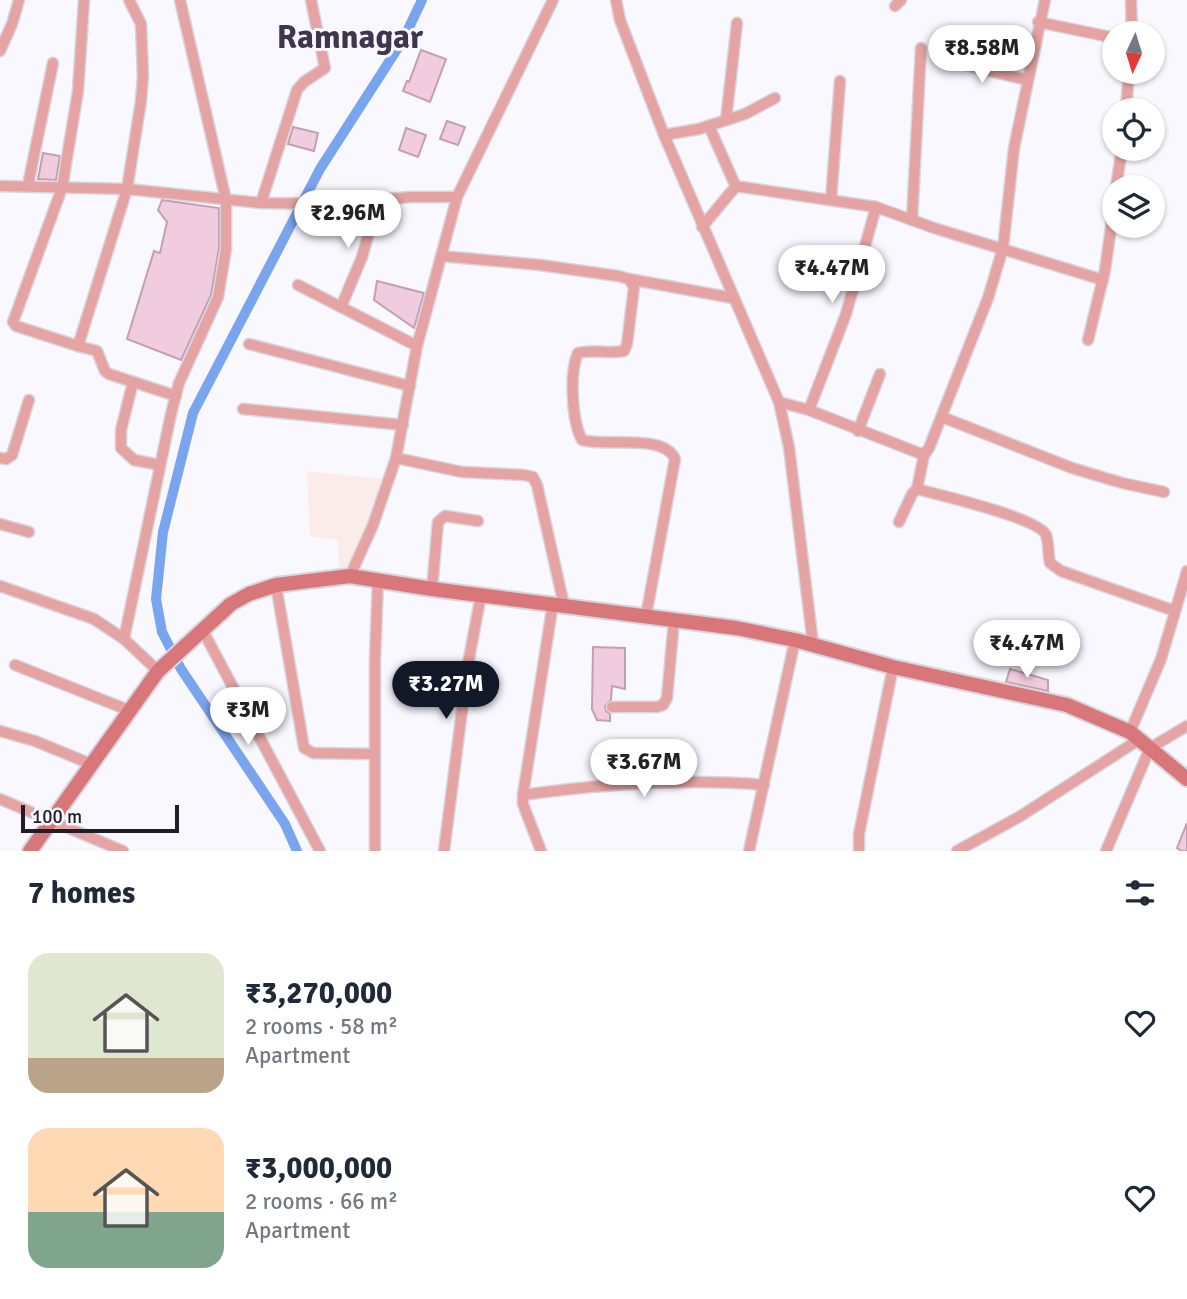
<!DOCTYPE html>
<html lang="en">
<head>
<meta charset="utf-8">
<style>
  body { margin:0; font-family:Signika,sans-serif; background:#f2f2f3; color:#1f2937; height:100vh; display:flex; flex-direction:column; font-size:26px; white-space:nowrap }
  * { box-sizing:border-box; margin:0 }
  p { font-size:23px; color:#747a83 }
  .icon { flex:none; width:38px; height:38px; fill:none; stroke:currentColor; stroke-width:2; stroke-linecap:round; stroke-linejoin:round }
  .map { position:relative; height:851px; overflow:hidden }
  .sheet { display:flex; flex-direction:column; background:#fff; flex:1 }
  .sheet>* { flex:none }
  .needle { width:46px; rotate:184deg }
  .tools { position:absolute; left:1102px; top:21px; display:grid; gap:14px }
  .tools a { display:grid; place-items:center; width:63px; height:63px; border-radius:50%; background:#fff; box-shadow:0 2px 5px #0004; font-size:35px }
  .scale { position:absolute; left:21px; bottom:18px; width:158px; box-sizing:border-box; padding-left:7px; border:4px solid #201c28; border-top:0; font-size:19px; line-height:24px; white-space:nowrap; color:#201c28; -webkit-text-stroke:5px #faf8ff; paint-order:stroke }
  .price { position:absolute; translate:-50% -60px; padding:0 16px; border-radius:24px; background:#fff; color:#222; font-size:23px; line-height:46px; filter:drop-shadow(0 2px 4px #0008) }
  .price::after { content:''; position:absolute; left:50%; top:42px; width:21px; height:16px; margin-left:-10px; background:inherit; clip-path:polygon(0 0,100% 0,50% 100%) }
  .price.active { background:#111827; color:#fff }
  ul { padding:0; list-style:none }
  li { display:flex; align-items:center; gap:21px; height:175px; padding:0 28px }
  li span { display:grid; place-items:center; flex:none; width:196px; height:140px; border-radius:21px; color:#555 }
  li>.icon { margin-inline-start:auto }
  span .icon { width:84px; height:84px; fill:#fffc; stroke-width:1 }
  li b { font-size:30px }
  h2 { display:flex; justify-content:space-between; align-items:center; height:84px; padding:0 28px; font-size:30px }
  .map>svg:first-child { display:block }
</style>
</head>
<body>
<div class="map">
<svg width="1187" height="851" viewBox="0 0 1187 851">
  <rect width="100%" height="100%" fill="#faf8ff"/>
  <polygon fill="#fbebe9" points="307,471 382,479 355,558 339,572 338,540 310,536"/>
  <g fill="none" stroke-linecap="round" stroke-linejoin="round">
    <polyline stroke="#79a5ef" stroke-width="10" points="297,851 285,824 181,669 162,632 156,599 163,532 193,413 320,169 403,40 422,0"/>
  </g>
  <g fill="#f1ccdf" stroke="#c29fb1" stroke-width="2">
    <polygon points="421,50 446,59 430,102 403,91 407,81 409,82"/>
    <polygon points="447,121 465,127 458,145 440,139"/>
    <polygon points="293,127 318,133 314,151 288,144"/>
    <polygon points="406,128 426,135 418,157 399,150"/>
    <polygon points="43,153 60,156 56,180 38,179"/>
    <polygon points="162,200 219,208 219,248 211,295 181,360 127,339 154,251 160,253 167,222 158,210"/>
    <polygon points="377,281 424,293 414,328 374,300"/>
    <polygon points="593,647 625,648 625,689 612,686 611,700 605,706 606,711 610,714 610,721 597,720 592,709"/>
    <polygon points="1010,669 1048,680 1048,691 1006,682"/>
    <polygon points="1187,823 1187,851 1182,851 1177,848"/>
  </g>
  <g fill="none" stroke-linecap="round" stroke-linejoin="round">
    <g stroke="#d7d5dd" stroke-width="13">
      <g id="street">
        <polyline points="84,0 78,91 62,188 13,322 16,326 78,346 127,189 141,101 143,76 141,24 129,0"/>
        <polyline points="616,0 620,20 664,135 779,402 789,447 813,644"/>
        <polyline points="1131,0 1132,33"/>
        <polyline points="895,6 901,0"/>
        <polyline points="1038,22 1115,38"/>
        <polyline points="0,51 12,24 19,0"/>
        <polyline points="945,60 1027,80"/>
        <polyline points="1126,110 1129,72"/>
        <polyline points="726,120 737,23"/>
        <polyline points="709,126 736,187"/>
        <polyline points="664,135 699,129 745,114 775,98"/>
        <polyline points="28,185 53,63"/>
        <polyline points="0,186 127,189 261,203 336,204 410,197 457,197"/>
        <polyline points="1116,187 1122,149"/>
        <polyline points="831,200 840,81"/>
        <polyline points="261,203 297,90 304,82 325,68 311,0"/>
        <polyline points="912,220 921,48"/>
        <polyline points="702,227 731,192 736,187 742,187 876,207 934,228 1103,280"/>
        <path d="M441,256l99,9 78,11 11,3 5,8 -7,57 -3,7c-16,3 -31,-2 -46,2 -9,20 -6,68 4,87 22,7 82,-7 93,19l-29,157"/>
        <polyline points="629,279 733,298"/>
        <polyline points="298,285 417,346"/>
        <polyline points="341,307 362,257 378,200"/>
        <polyline points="1088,340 1105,270 1115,199"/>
        <polyline points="249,344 410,386"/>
        <polyline points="78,346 97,351 105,371 109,374 176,396"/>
        <polyline points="133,382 121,430 121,448 134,460 160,465"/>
        <polyline points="779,402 809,410 924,455"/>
        <polyline points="243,409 403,425"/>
        <polyline points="809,410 846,314 876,207"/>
        <polyline points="942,417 1072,468 1122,483 1164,492"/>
        <polyline points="858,431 880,374"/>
        <polyline points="0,458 6,459 12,455 29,400"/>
        <polyline points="396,458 462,472 524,475 533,477 537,485 564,605"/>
        <path d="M917,489c22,6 122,29 129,46 3,8 2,20 4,28l11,8 114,40"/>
        <polyline points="899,522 912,494 917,489 924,455 929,448 988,298 1003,248 1014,148 1045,0"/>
        <polyline points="0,524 29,532"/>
        <polyline points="350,576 373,525 396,458 417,346 457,197 553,0"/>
        <polyline points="276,585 304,748 313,753 374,754"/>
        <polyline points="0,586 94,619 124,639 158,671"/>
        <polyline points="432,589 438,522 445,516 478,521"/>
        <polyline points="202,629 320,851"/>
        <polyline points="124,639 171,414 179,383 218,297 226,249 226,200 180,0"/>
        <polyline points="15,665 128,710"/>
        <polyline points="612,707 657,707 663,705 667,698 674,620"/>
        <polyline points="0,731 35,741 91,764"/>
        <polyline points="1130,732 1161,659 1187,571"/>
        <path d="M523,795c80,-11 161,-17 241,-10"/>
        <polyline points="0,799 123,851"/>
        <polyline points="375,851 375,658 378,580"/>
        <polyline points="444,851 468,664 481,595"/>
        <polyline points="541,851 523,804 523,795 553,603"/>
        <polyline points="749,851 795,640"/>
        <polyline points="859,851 859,834 893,667"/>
        <polyline points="957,851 1019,817 1140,739"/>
        <polyline points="1106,851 1150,748 1187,726"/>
      </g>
    </g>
    <g stroke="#d7d5dd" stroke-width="18">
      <polyline id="secondary" points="30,851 158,671 231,604 249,594 276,585 350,576 432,589 736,628 795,640 893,667 1067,705 1130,732 1187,779"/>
    </g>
    <use href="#street" stroke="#e6a3a3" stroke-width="10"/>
    <use href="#secondary" stroke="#d87679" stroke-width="14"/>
  </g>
  <g text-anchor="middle" stroke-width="6" stroke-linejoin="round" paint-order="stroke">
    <g font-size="33" font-weight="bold" fill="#3f354f" stroke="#faf8ff">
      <text x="350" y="48">Ramnagar</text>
    </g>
  </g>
</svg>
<div class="tools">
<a><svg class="needle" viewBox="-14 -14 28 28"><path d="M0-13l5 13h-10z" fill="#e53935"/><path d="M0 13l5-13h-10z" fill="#747a83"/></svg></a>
<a><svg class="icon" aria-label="locate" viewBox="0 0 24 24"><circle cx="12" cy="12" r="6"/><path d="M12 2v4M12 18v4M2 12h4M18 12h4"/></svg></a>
<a><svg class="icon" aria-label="layers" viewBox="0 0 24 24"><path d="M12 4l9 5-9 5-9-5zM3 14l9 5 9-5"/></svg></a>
</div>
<div class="scale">100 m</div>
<b class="price" style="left:982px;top:85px">₹8.58M</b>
<b class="price" style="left:348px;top:250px">₹2.96M</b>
<b class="price" style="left:832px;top:305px">₹4.47M</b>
<b class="price" style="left:1027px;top:680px">₹4.47M</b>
<b class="price active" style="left:446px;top:721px">₹3.27M</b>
<b class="price" style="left:248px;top:747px">₹3M</b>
<b class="price" style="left:644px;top:799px">₹3.67M</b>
</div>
<section class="sheet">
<h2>7 homes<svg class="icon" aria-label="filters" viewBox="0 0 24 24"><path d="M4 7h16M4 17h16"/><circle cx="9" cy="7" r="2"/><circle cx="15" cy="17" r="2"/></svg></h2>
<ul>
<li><span style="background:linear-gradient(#dfe7d0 75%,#b9a48a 0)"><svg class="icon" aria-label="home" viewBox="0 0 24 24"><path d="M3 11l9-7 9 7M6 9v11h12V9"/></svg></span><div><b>₹3,270,000</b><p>2 rooms · 58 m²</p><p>Apartment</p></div><svg class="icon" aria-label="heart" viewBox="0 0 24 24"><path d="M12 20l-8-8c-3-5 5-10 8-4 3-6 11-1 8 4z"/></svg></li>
<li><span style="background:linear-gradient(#ffd9b3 60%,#7fa58c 0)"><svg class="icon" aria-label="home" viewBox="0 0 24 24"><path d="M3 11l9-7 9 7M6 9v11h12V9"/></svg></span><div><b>₹3,000,000</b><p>2 rooms · 66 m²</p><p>Apartment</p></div><svg class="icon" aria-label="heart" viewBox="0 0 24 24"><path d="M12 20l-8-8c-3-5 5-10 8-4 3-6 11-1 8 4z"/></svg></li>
</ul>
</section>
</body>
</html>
